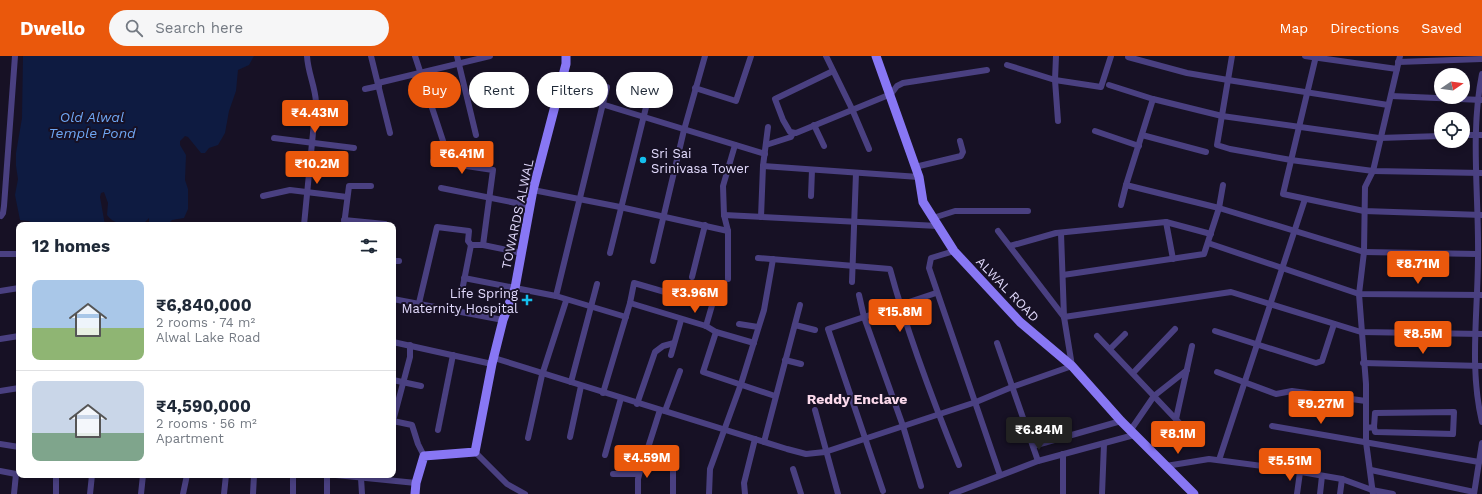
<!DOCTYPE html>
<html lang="en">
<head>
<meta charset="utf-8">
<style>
  body { margin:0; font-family:"Work Sans",sans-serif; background:#f6f6f7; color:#1f2937; height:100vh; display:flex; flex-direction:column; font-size:15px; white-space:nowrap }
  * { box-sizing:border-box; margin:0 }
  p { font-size:13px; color:#747a83 }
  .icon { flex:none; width:22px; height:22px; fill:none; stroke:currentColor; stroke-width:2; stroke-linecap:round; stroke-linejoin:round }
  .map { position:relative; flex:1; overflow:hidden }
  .drawer { position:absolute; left:16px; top:166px; width:380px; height:256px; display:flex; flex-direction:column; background:#fff; border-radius:8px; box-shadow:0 2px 6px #0003 }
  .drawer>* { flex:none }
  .banner { position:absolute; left:408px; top:16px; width:380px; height:36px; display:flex; gap:8px }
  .needle { width:26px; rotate:77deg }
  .fabs { position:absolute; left:1434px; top:12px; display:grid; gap:8px }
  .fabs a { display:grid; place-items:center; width:36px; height:36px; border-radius:50%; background:#fff; box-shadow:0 2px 6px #0003; font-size:20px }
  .price { position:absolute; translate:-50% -34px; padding:0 9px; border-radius:4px; background:#ea580c; color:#fff; font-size:13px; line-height:26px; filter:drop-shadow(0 1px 2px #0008) }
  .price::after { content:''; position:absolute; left:50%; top:24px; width:12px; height:9px; margin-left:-6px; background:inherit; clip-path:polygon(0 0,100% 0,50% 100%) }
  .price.on { background:#222; color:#fff }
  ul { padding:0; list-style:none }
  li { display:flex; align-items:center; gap:12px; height:100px; padding:0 16px }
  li+li { border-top:1px solid #e0e1e3 }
  li span { display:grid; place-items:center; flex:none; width:112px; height:80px; border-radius:8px; color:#555 }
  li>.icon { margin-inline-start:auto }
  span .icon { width:48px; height:48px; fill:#fffc; stroke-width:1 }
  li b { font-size:17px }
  h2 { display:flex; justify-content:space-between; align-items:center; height:48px; padding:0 16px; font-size:17px }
  .chip { padding:0 14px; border-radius:18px; background:#fff; box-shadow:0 2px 6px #0003; font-size:14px; line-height:36px }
  .chip.on { background:#ea580c; color:#fff }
  header { display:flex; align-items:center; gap:24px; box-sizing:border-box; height:56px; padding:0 20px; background:#ea580c; color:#fff }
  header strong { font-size:19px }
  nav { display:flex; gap:22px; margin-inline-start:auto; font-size:14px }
  .search { width:280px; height:36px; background:#f6f6f7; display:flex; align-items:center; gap:10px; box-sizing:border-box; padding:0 14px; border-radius:22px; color:#747a83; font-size:15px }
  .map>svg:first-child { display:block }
</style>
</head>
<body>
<header>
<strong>Dwello</strong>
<div class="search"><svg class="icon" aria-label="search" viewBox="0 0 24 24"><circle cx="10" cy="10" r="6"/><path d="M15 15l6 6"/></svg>Search here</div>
<nav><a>Map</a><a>Directions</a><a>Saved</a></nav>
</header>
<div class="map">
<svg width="1482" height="438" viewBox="0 0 1482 438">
  <rect width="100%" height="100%" fill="#171125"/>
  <path fill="#0e1b41" d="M23,0h231l-5,9 -11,5 -2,21 -7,20 -4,22 -7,12 -9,3 -4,5h-4l-13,-16 -3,-1 -5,5v4l6,10 -1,25 3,9v20l-4,9 -12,2 -5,5h-18v-7l-7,7c-11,0 -28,1 -35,-10l1,-12 -4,-11 -3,1 -1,4 5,28h-70l-6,-4 -9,-1 -5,-25 3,-16 -2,-13v-13l6,-35z"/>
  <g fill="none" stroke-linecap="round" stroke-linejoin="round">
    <g stroke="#4a4081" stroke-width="6">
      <polyline points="371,0 390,77"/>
      <polyline points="415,0 445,91 446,107"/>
      <polyline points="457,0 476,79"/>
      <polyline points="826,0 852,53 869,93"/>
      <polyline points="1056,0 1055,24 1058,65"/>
      <polyline points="1232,0 1217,89 1230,93 1291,104 1373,115 1482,117"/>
      <polyline points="1305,0 1397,13"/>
      <polyline points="1316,0 1283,138 1364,155 1482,159"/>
      <polyline points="1128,1 1187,17 1228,24 1388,49"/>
      <polyline points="1398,6 1482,3"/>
      <polyline points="1007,9 1055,24 1101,31 1111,0"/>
      <polyline points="833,15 775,43 783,64 790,76 796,77 891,38 897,30 903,27 987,14"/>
      <path d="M1482,18c-12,59 -3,122 -4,182 0,55 -9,112 4,166"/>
      <polyline points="378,27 490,0"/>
      <polyline points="1109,29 1153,43 1126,129 1219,152 1364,196 1478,198"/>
      <polyline points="695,32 736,45 751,0"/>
      <polyline points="365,33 379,30"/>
      <polyline points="559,35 765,98"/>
      <polyline points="1391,40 1482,44"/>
      <polyline points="1153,43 1222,60 1379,82 1441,80"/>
      <polyline points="814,69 824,90"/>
      <polyline points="1095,75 1139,90"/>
      <polyline points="1142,79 1206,96"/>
      <polyline points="1463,79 1482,79"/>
      <polyline points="274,82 354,92"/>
      <polyline points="766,89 791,81 793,77"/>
      <polyline points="433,105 493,114 483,189"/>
      <polyline points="763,110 919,121"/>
      <polyline points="915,111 961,100 963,96 960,85"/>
      <polyline points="441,132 531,150"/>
      <polyline points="533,134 620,151 728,175"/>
      <polyline points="263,140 290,134 347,141"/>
      <polyline points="811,140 812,114"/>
      <polyline points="1121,149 1126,129"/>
      <polyline points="724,159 938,170"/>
      <polyline points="1,160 3,157 4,150 15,0"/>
      <polyline points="761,161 763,110 768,71"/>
      <polyline points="933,162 955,155 1028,155"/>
      <polyline points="344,164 385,168"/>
      <polyline points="1166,166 1173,203"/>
      <path d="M304,169l12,-123c-1,-16 -8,-29 -9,-46"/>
      <polyline points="344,169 349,130 371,130"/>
      <polyline points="998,175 1064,261"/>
      <polyline points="1208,187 1359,238 1482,239"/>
      <polyline points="1010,190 1056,177 1166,166 1211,178"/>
      <polyline points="954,195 931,202 929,212 1000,419"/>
      <polyline points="610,197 652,27"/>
      <polyline points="1,198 19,198"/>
      <path d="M758,202l132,11c18,67 43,132 69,196"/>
      <polyline points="393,205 399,205"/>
      <polyline points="653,205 684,74 705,0"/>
      <polyline points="1063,219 1204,198 1219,152 1223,129"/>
      <polyline points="692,221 705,169"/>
      <polyline points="464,222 556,240 626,261"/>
      <polyline points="728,223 728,175 724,159 723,130 735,89"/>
      <polyline points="852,226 856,117"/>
      <polyline points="0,235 19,232"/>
      <polyline points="859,239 864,261 903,370 921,430"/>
      <polyline points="461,240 471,189"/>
      <polyline points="556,240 607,31"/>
      <polyline points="393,243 503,264"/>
      <polyline points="419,247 437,171 469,175 468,185 471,189 483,189 522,197"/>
      <polyline points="630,247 706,270 716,276 754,287"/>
      <polyline points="1064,261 1231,236 1361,276 1482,278"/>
      <polyline points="739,268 758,271"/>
      <polyline points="795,269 815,274"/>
      <polyline points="706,270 713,246"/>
      <polyline points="1215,275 1316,307 1322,305 1334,268"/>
      <polyline points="716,276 703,316 775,340"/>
      <polyline points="1097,280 1188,376"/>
      <polyline points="0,283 19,280"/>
      <polyline points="393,286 492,308"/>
      <polyline points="997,287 1038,405"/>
      <polyline points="410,289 410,301 393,365 412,369 418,388 424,400"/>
      <polyline points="1110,293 1125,278"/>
      <polyline points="671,299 681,264"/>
      <polyline points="494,302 787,393 806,398 825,396 976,346 1012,331 1072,310 1064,261 1061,177"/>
      <polyline points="785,304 801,308"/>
      <polyline points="1363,307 1482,310"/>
      <polyline points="1217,316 1276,338 1292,335 1366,345"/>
      <polyline points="1133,317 1175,273"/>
      <polyline points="393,324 421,330"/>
      <polyline points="571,326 597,228"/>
      <polyline points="0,335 19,332"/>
      <polyline points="603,337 630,247 634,227 665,236"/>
      <polyline points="637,348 655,296 663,290 674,287"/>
      <polyline points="660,354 646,398 673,405 673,438"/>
      <polyline points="815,354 838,438"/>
      <polyline points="665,355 680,315"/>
      <polyline points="1176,363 1192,290"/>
      <polyline points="1272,370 1479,406"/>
      <polyline points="1366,372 1374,371 1375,357 1454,356 1453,378 1377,376 1375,376 1374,371"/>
      <polyline points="438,374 453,299"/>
      <polyline points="1130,375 1154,340 1187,314"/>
      <polyline points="570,381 581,330"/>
      <polyline points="528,382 542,319 566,245"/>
      <polyline points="764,386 800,249"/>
      <polyline points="0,388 19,391"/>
      <polyline points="1033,390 1121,365"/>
      <polyline points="475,396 507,428 525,438"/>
      <polyline points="1063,398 1063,438"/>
      <polyline points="605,399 621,342"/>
      <polyline points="1219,404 1305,143"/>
      <polyline points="1166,410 1209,403 1278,412 1342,423 1372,434 1393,438"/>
      <polyline points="793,413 801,438"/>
      <polyline points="1371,414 1474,436"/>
      <polyline points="0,415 16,418 14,438"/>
      <polyline points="613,418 639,418"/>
      <polyline points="336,419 416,427"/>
      <polyline points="361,422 362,438"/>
      <polyline points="883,435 828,273 936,237"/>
      <polyline points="56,438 56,419"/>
      <polyline points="90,438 92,419"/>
      <polyline points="141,438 143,419"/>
      <polyline points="183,438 187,419"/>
      <polyline points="224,438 226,419"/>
      <polyline points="253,438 254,419"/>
      <polyline points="293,438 293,419"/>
      <polyline points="327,438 327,419"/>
      <polyline points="638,438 638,423 642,407"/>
      <polyline points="709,438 710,413 741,328 764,254 773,203"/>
      <polyline points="745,438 744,427 755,383"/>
      <polyline points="952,438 1038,405 1134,379"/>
      <polyline points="1102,438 1104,388"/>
      <polyline points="1297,438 1300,416"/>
      <polyline points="1320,438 1322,420"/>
      <polyline points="1340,438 1342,423"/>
      <polyline points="1373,438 1366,386 1366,328 1359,238 1364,196 1365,131 1373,115 1400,0"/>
      <polyline points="1474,438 1482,387"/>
    </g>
    <g stroke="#8877f4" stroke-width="9">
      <polyline points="876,0 919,121 923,146 954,195 1020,266 1072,310 1121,365 1194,438"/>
      <polyline points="415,438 416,427 424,400 475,396 492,308 503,264 515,232 533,134 566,8 566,0"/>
    </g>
  </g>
  <g fill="#14bfed" stroke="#171125" stroke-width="1.5">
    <circle cx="643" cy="104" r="4"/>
    <path d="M525 238h4v4h4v4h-4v4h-4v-4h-4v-4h4z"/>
  </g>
  <g text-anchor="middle" stroke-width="4" stroke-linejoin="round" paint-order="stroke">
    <g font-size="13" fill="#e1d9fc" stroke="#171125" text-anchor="start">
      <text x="651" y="102">Sri Sai<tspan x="651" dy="15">Srinivasa Tower</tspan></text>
      <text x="518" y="242" text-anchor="end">Life Spring<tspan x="518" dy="15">Maternity Hospital</tspan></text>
    </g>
    <g font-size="13" fill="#e1d9fc" stroke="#171125">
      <text transform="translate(517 158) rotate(-78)" y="5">TOWARDS ALWAL</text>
      <text transform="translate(1008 233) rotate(46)" y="5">ALWAL ROAD</text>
    </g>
    <g font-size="14" font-style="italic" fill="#6fa7f4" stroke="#171125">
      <text x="92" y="66">Old Alwal<tspan x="92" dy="16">Temple Pond</tspan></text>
    </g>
    <g font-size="14" font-weight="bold" fill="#fcdaec" stroke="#171125">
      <text x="857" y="348">Reddy Enclave</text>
    </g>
  </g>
</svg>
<div class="fabs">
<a><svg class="needle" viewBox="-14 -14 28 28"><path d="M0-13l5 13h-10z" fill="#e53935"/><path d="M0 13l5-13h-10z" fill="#747a83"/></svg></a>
<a><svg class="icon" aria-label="locate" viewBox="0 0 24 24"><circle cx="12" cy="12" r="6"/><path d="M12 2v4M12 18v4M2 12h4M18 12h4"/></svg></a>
</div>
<b class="price" style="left:315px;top:78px">₹4.43M</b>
<b class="price" style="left:462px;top:119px">₹6.41M</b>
<b class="price" style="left:317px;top:129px">₹10.2M</b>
<b class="price" style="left:1418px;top:229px">₹8.71M</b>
<b class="price" style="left:695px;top:258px">₹3.96M</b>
<b class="price" style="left:900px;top:277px">₹15.8M</b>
<b class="price" style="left:1423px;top:299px">₹8.5M</b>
<b class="price" style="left:1321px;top:369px">₹9.27M</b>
<b class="price on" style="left:1039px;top:395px">₹6.84M</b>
<b class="price" style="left:1178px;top:399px">₹8.1M</b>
<b class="price" style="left:647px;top:423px">₹4.59M</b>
<b class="price" style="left:1290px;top:426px">₹5.51M</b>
<div class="banner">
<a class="chip on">Buy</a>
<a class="chip">Rent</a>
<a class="chip">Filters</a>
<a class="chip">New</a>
</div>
<section class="drawer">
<h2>12 homes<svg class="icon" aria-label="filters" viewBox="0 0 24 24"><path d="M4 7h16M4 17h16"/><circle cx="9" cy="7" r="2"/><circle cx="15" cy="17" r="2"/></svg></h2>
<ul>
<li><span style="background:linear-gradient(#a9c7e8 60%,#8fb573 0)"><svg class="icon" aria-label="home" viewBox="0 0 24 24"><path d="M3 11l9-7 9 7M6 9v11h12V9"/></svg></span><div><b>₹6,840,000</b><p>2 rooms · 74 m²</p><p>Alwal Lake Road</p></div></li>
<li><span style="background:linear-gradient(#c9d6e8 65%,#7fa58c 0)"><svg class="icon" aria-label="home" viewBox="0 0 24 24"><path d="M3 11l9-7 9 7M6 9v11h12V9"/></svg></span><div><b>₹4,590,000</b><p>2 rooms · 56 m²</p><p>Apartment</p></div></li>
</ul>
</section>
</div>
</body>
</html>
